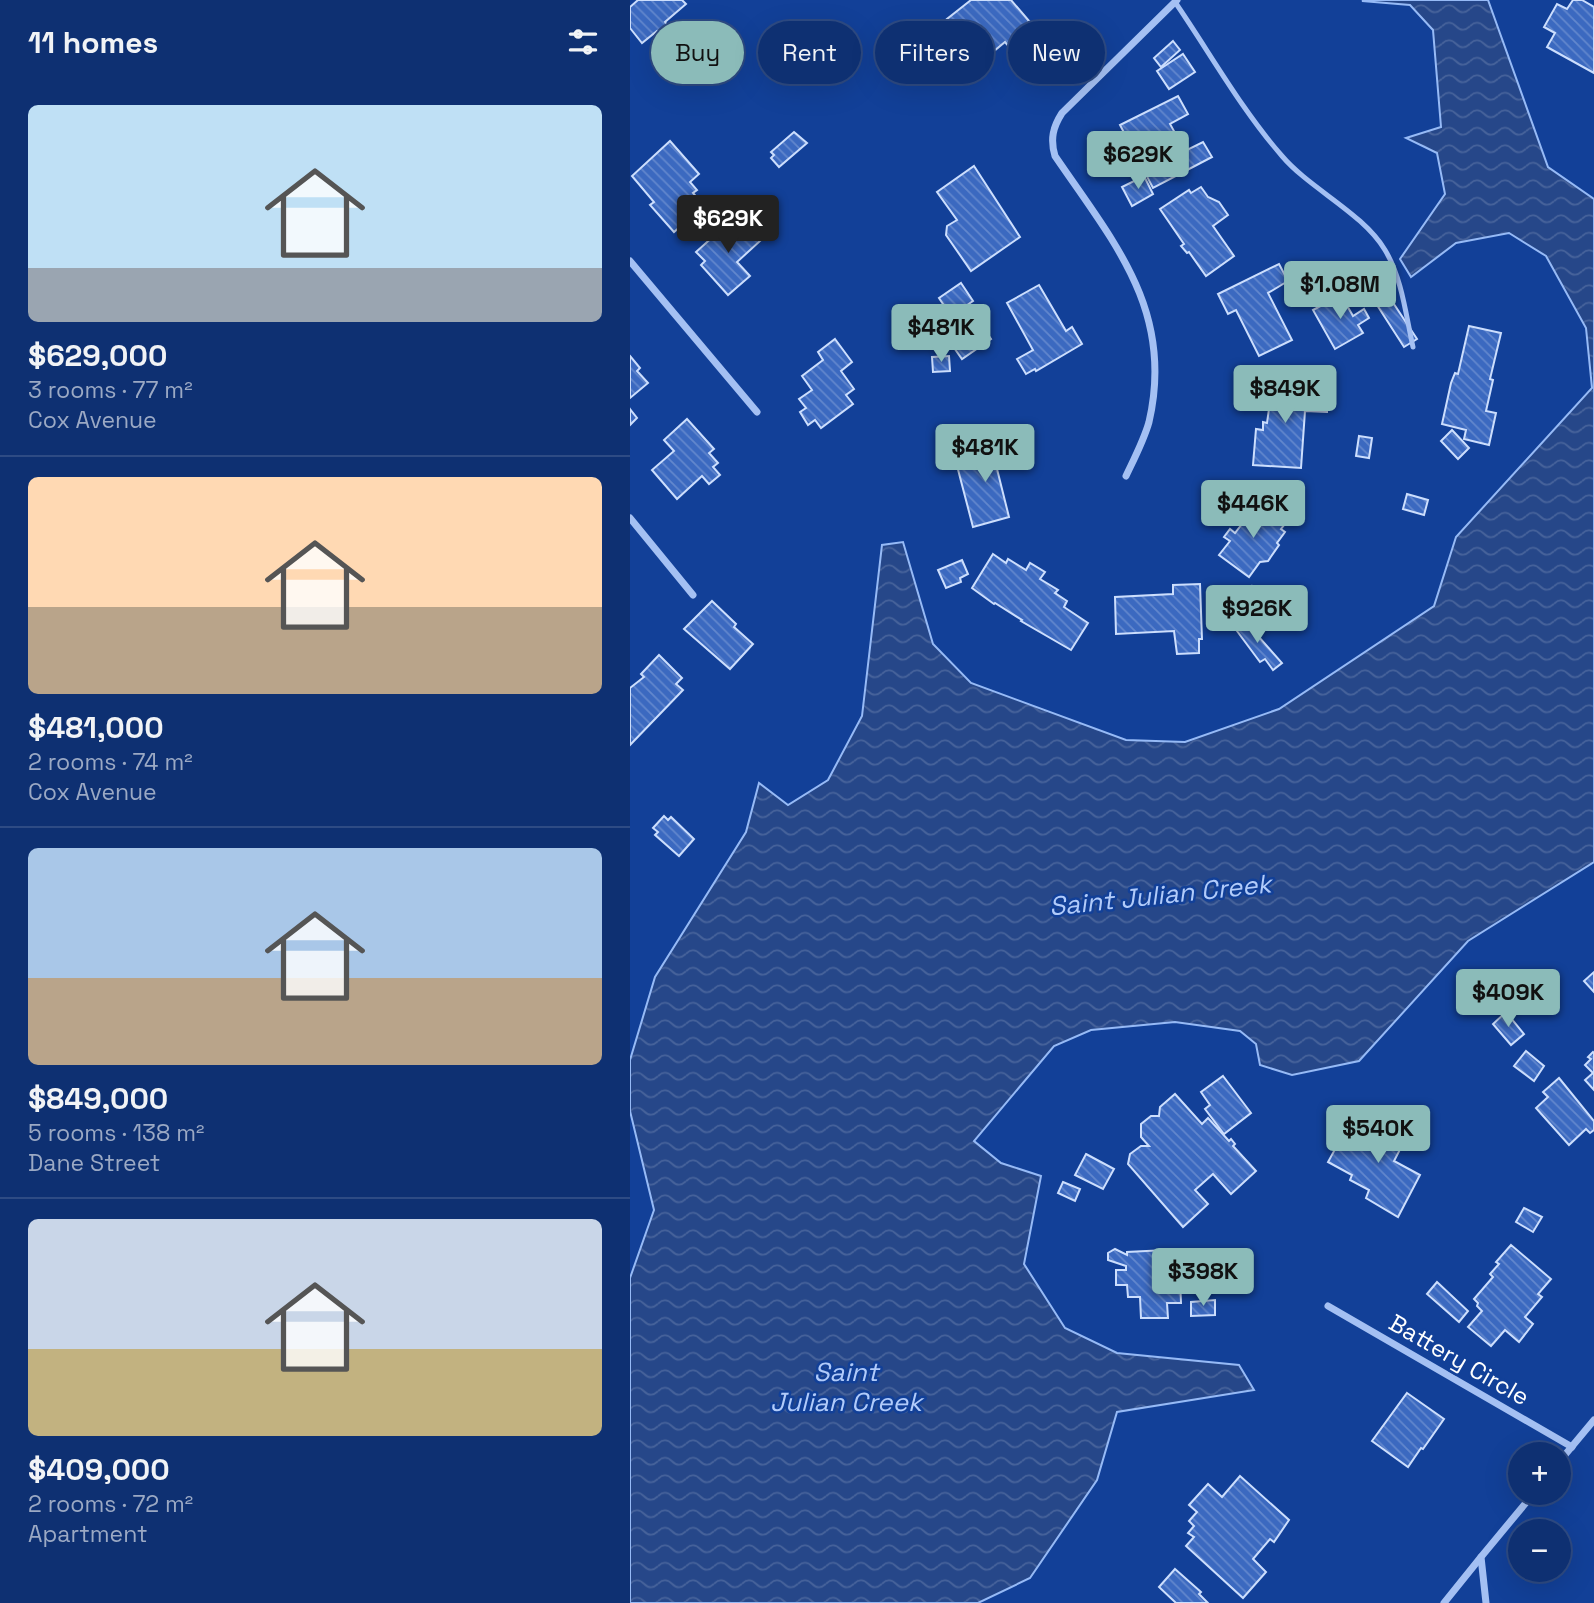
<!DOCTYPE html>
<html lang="en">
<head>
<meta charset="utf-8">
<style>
  body { margin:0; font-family:"Space Grotesk",sans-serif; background:#173877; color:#f1f3f6; height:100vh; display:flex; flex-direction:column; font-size:26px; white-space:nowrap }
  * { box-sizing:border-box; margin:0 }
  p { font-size:23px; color:#9ba9c4 }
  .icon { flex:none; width:38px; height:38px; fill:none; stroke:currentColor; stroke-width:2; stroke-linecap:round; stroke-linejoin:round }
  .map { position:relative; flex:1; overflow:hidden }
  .side { display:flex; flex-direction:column; background:#0e3072; width:630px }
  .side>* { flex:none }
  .top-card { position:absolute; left:21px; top:21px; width:665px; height:63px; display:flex; gap:14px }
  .tools { position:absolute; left:878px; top:1442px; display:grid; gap:14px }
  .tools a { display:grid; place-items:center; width:63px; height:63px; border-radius:50%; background:#0e3072; box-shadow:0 7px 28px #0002,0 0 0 2px #2e4b84; font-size:35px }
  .price { position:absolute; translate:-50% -60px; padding:0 16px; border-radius:7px; background:#8bbbb9; color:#111; font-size:23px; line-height:46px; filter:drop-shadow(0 2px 4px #0008) }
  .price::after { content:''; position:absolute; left:50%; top:42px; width:21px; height:16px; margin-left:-10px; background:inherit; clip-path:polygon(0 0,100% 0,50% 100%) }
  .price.on { background:#222; color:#fff }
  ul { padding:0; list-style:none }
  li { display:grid; align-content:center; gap:14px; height:371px; padding:0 28px }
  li+li { border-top:2px solid #2e4b84 }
  li span { display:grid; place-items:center; height:217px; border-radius:10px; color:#555 }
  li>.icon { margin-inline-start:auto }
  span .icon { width:126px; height:126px; fill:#fffc; stroke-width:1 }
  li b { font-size:30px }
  h2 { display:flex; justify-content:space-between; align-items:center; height:84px; padding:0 28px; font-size:30px }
  .tag { padding:0 24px; border-radius:32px; background:#0e3072; box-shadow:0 7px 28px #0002,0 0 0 2px #2e4b84; font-size:24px; line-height:63px }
  .tag.on { background:#8bbbb9; color:#111 }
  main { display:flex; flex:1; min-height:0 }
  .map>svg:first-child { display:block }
</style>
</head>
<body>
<main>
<section class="side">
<h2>11 homes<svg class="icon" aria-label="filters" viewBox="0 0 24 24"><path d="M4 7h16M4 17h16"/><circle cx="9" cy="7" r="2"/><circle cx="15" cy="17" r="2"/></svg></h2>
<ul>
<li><span style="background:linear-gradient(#bfe0f5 75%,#9aa5b1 0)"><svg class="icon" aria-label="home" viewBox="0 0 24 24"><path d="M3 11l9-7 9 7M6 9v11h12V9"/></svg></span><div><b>$629,000</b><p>3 rooms · 77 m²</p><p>Cox Avenue</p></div></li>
<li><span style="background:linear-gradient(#ffd9b3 60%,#b9a48a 0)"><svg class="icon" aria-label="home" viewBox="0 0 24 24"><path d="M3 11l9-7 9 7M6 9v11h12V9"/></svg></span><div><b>$481,000</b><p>2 rooms · 74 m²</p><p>Cox Avenue</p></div></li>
<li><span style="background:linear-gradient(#a9c7e8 60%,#b9a48a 0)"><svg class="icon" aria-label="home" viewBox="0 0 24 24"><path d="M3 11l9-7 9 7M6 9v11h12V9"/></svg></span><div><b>$849,000</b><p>5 rooms · 138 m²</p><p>Dane Street</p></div></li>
<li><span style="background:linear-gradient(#c9d6e8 60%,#c2b280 0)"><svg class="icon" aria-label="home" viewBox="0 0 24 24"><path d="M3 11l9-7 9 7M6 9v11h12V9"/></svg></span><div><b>$409,000</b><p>2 rooms · 72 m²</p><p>Apartment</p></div></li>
</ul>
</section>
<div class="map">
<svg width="964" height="1603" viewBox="0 0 964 1603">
  <defs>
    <pattern id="water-waves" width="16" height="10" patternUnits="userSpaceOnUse" patternTransform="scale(1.75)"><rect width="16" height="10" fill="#264789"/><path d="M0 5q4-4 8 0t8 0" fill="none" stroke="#47639b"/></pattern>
    <pattern id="building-back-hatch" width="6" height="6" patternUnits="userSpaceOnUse" patternTransform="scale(1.75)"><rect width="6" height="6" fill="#3b69c0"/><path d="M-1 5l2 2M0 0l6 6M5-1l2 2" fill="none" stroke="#6287cd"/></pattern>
  </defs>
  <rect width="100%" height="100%" fill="#124098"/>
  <polygon fill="url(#water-waves)" stroke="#96baf6" stroke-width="2" points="735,0 858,0 918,167 964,199 964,862 838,941 729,1061 662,1075 630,1065 626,1044 610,1031 545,1022 461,1030 424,1046 344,1141 371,1163 411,1176 394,1264 435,1328 487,1353 609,1365 624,1390 487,1412 467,1480 400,1578 348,1603 0,1603 0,1278 24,1210 0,1111 0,1060 25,977 116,832 129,783 158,805 198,780 232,716 252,545 273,542 303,644 341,683 496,740 555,742 649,709 804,606 826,537 962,388 956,328 916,256 879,233 826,243 781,277 770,259 815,194 807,153 776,138 811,127 803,30 780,5 732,1"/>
  <g fill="url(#building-back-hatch)" stroke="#ccdefd" stroke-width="2">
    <polygon points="8,0 52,0 56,4 35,22 38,26 29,34 27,31 12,43 0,28 0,7"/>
    <polygon points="341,0 381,0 399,21 384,34 390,40 380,48 375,42 352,61 317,19"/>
    <polygon points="943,0 952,0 964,7 964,73 917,47 925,33 914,27 927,4 937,9"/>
    <polygon points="95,30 112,50 96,64 79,44"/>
    <polygon points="543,41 550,50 531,67 524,58"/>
    <polygon points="553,54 565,72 539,89 527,71"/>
    <polygon points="548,96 558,114 540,124 555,151 573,142 582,157 523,188 490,125"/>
    <polygon points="164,132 177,143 149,167 141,158 144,155 141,152"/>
    <polygon points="40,141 69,174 60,182 67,190 63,193 74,206 44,232 20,205 24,202 2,176"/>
    <polygon points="344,166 390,237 341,271 316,235 317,226 327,220 307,192"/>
    <polygon points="514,176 523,194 502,206 492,187"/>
    <polygon points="571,187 578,197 589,202 598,215 583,226 604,256 576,276 559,252 557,253 551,246 554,244 530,209 559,190 561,193"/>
    <polygon points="106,216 130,241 107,262 120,276 98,295 71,265 75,261 66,252"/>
    <polygon points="649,264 658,281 638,293 662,340 629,356 606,310 598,314 588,294"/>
    <polygon points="331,283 343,301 321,316 309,298"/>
    <polygon points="750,283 787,339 774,347 738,291"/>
    <polygon points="409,285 436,331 442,327 452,344 406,371 405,369 396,374 387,359 403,350 377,303"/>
    <polygon points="711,295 723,316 734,309 739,318 728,325 733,333 705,349 683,310"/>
    <polygon points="345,315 361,339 332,359 315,335"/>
    <polygon points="839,326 871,333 860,379 863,380 856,411 866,413 859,445 834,439 836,430 812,424 821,383 825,373 828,374"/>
    <polygon points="205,339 222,362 211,371 224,389 216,395 223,404 191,428 185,420 178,425 170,412 176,408 169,399 182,390 172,376 193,360 188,352"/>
    <polygon points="0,356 10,368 7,371 18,383 0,398"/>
    <polygon points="319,356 320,371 303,372 302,357"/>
    <polygon points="632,386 698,392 697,412 675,411 671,468 623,465 626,429 633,430 633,422 637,423 639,409 630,408"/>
    <polygon points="0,409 7,418 0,425"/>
    <polygon points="57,419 84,449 79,453 88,463 83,467 90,475 79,484 72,476 47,499 22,470 44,451 34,440"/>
    <polygon points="822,430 839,448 828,459 811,441"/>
    <polygon points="729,436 742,438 739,458 726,456"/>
    <polygon points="378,444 383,464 367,469 379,517 343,527 325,458"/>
    <polygon points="777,494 798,500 794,515 773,509"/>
    <polygon points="622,501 655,524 651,529 655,532 647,543 649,545 638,561 630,562 619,577 589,555 600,541 594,537 600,529 605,533 615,520 611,517"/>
    <polygon points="363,554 376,563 378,559 396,570 400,563 415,572 410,579 428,590 425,593 437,601 434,607 458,623 441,650 391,621 392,620 365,603 364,604 342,588"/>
    <polygon points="332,560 338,574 330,578 331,582 316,588 308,570"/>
    <polygon points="570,584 572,639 569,639 569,653 547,654 544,631 486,634 485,597 543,594 543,585"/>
    <polygon points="622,586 636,599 627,609 613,596"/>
    <polygon points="82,601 106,624 104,627 123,644 100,669 54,629"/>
    <polygon points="613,619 652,663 643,670 635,659 630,662 604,627"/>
    <polygon points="29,655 52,678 46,684 53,690 0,745 0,688 14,677 11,674"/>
    <polygon points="34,816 38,820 41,817 64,839 49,856 25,835 28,832 23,828"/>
    <polygon points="964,972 964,992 954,981"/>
    <polygon points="876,1012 894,1034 881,1045 863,1024"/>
    <polygon points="896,1051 914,1066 904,1081 884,1066"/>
    <polygon points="963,1052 964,1053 964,1090 955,1080 963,1073 955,1065 961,1059 958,1057"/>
    <polygon points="593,1076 621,1113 594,1134 575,1109 580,1105 571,1092"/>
    <polygon points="929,1078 964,1121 964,1130 960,1133 956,1129 939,1145 906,1108 918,1097 913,1092"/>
    <polygon points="545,1094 572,1124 578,1118 599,1141 601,1139 605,1144 603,1146 626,1171 601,1194 583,1174 565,1190 578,1204 553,1227 498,1164 500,1154 511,1146 519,1146 511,1137 511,1124 521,1116 529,1116 530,1107"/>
    <polygon points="741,1114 778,1134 764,1161 790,1175 768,1217 736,1198 739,1190 720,1180 722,1175 698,1162 709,1142 720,1148 731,1126 734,1128"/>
    <polygon points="456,1154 484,1169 473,1189 445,1175"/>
    <polygon points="433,1182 450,1189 445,1201 428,1193"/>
    <polygon points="894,1208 912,1217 903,1232 886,1222"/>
    <polygon points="881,1245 921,1279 908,1294 912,1297 895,1317 903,1324 889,1342 875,1330 861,1346 838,1327 852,1311 847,1306 848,1303 844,1299 863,1277 860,1274 869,1264 866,1262"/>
    <polygon points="485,1249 497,1255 497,1252 536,1250 537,1278 550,1278 551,1303 537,1303 538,1318 511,1318 510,1297 498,1297 497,1285 486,1285 486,1270 496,1270 496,1266 478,1260 478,1253"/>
    <polygon points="807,1282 838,1311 829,1322 797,1294"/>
    <polygon points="585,1300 585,1315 561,1316 561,1302"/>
    <polygon points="777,1393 814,1419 793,1449 791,1448 778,1467 742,1441"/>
    <polygon points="610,1476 659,1520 644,1542 640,1539 623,1559 636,1572 613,1598 556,1546 564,1537 558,1533 564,1526 559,1521 567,1512 559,1505 578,1484 592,1497"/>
    <polygon points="545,1569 571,1592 569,1594 578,1603 546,1603 529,1587"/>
  </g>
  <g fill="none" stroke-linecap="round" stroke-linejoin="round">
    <path stroke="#a4c0f3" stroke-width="5" d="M545,2c35,51 66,107 107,154 28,33 81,57 103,94 17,28 21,66 28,97"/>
    <g stroke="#a4c0f3" stroke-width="7">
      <polyline points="0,261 127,412"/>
      <path d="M496,476c8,-17 18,-36 23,-54 26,-111 -36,-181 -94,-266 -5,-17 -2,-29 7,-43l115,-113"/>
      <polyline points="0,518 63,595"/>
      <polyline points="698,1306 942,1447"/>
      <polyline points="929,1462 964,1420"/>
      <polyline points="814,1603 851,1557"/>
      <polyline points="856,1603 851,1557 904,1493"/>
    </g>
  </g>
  <g text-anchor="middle" stroke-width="5" stroke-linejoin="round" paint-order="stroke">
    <g font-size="24" fill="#fff" stroke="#124098">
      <text transform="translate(829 1360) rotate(30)" y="8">Battery Circle</text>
    </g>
    <g font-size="26" font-style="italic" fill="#b1cbfa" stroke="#124098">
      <text transform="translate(530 895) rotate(-6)" y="9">Saint Julian Creek</text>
      <text x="216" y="1381">Saint<tspan x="216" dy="30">Julian Creek</tspan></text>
    </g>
  </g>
</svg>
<div class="tools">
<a>+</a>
<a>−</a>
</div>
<b class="price" style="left:508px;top:191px">$629K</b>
<b class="price on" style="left:98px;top:255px">$629K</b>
<b class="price" style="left:710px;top:321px">$1.08M</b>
<b class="price" style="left:311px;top:364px">$481K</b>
<b class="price" style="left:655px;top:425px">$849K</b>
<b class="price" style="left:355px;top:484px">$481K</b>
<b class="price" style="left:623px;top:540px">$446K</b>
<b class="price" style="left:627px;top:645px">$926K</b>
<b class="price" style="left:878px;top:1029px">$409K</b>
<b class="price" style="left:748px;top:1165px">$540K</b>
<b class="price" style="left:573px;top:1308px">$398K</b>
<div class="top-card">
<a class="tag on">Buy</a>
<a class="tag">Rent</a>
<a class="tag">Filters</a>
<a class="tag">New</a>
</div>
</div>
</main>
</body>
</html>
